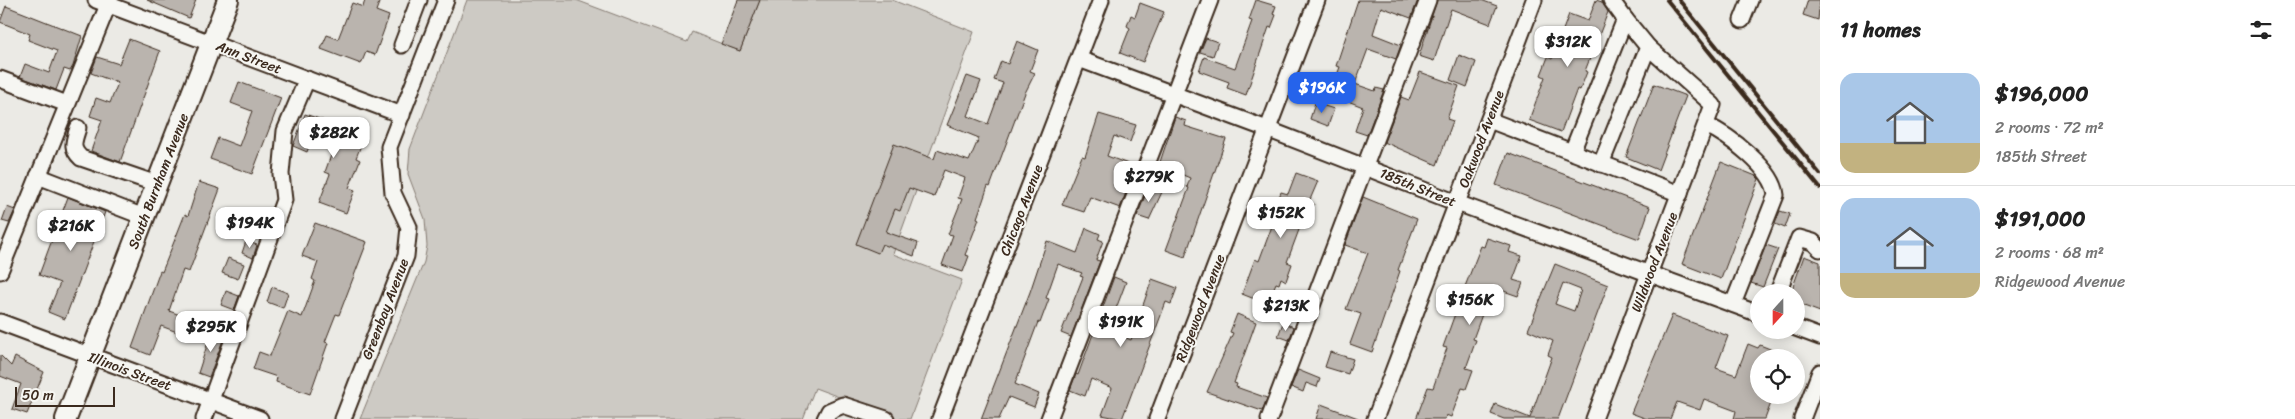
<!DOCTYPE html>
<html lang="en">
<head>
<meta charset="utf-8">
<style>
  body { margin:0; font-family:Sriracha,sans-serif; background:#f6f6f6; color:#222; height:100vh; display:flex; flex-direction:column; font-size:19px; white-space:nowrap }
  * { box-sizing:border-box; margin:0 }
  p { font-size:16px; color:#767676 }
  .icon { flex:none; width:28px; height:28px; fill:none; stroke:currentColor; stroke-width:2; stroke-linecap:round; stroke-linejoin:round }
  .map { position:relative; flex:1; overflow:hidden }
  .drawer { display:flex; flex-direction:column; background:#fff; width:475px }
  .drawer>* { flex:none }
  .needle { width:32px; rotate:201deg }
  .buttons { position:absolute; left:1750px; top:284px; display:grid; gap:10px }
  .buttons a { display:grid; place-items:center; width:55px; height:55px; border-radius:50%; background:#fff; box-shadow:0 2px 12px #0003; font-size:25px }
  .scale { position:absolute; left:15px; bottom:12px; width:100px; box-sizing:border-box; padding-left:5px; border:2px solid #3b2a1e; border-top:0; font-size:14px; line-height:18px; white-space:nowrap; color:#3b2a1e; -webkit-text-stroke:4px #f6f6f2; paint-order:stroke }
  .price { position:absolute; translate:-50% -42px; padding:0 11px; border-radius:10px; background:#fff; color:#222; font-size:16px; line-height:32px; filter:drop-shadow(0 1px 2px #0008) }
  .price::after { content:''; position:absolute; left:50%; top:30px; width:15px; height:11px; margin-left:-8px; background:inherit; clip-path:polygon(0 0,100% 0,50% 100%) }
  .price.active { background:#2563eb; color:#fff }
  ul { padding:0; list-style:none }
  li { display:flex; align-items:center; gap:15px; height:125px; padding:0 20px }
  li+li { border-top:1px solid #e0e0e0 }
  li span { display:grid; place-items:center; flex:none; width:140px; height:100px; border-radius:15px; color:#555 }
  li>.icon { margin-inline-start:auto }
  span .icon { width:60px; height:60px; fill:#fffc; stroke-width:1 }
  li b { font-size:21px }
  h2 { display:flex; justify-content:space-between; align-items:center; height:60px; padding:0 20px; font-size:21px }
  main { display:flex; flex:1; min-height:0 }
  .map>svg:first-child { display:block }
</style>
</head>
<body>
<main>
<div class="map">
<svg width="1820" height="419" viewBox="0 0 1820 419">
  <rect width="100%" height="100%" fill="#ebeae5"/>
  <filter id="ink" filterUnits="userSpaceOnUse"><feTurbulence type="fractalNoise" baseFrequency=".02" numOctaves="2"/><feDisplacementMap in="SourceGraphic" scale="10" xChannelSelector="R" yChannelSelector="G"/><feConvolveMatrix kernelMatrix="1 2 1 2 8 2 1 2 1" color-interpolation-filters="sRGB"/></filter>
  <g filter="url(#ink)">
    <polygon fill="#cdcac4" stroke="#847a71" points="467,0 576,0 687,42 692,32 740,51 760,0 892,0 974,32 893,254 962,280 910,419 898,419 815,388 803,419 360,419 424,262 427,246 425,219 408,174 410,149"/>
    <g fill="#bab4ae" stroke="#3b2a1e" fill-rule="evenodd">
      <polygon points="147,0 196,0 189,18"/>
      <polygon points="365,0 380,0 376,11 389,16 375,55 366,52 361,64 321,49 327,35 338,39 352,3 363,7"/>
      <polygon points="738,0 760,0 740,51 721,44"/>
      <polygon points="1256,0 1276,6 1273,14 1276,15 1271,28 1269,27 1246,95 1227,88 1229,82 1199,71 1204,57 1235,68 1252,21 1249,20"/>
      <polygon points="1358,0 1418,0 1411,18 1381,7 1373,34 1401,45 1396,59 1368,49 1355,84 1375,91 1376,88 1384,90 1367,135 1355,131 1363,107 1330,94 1340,67 1336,66"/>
      <polygon points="1437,0 1481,0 1497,6 1490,24 1451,9 1434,61 1419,56"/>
      <polygon points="1596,0 1602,2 1608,12 1585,71 1587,72 1580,90 1577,89 1561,132 1529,120 1545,77 1541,75 1548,57 1552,59 1569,14 1588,21"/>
      <polygon points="1808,0 1820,0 1818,20 1803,15"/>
      <polygon points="1140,3 1164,12 1143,62 1120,53 1130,28 1127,26 1131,15 1135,17"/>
      <polygon points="6,6 82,36 73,66 70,71 64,69 56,90 20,77 25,64 49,73 57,51 28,40 30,34 0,22"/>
      <polygon points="1206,38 1218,42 1213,56 1200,52"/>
      <polygon points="129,39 160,51 120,162 91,151 102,120 90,116 96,98 110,103 118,83 91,73 97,57 119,64"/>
      <polygon points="1017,41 1038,50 1030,71 1035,73 1025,93 990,187 988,186 977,218 979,219 965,255 969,256 963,272 942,265 953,235 948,234 962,199 958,198 965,178 944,170 934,197 909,188 900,211 895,209 886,232 918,243 914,256 882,244 878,253 856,244 894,144 934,159 937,150 969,161 979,138 947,125 967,76 981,81 968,116 988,124 1003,83 994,80 1001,61 1008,64"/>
      <polygon points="1459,55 1476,62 1467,87 1450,80"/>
      <polygon points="1420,72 1459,86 1447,119 1453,121 1437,165 1384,142 1401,97 1409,100"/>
      <polygon points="239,82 281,98 252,174 210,159 218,138 239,146 252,111 231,103"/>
      <polygon points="1654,84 1686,96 1658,170 1626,157"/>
      <polygon points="1315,103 1334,109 1328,126 1310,119"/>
      <polygon points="305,114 365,135 356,158 360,160 349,188 355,190 346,213 319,203 330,174 325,172 335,144 313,135 307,152 293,146"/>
      <polygon points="1099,114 1136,125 1130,142 1114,136 1107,156 1136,167 1120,208 1090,197 1084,212 1062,205 1082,156 1085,157"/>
      <polygon points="1175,117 1186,121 1185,126 1226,139 1185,257 1166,250 1189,188 1187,187 1190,178 1159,165"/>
      <polygon points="1508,153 1650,207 1639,239 1496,185"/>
      <polygon points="1721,162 1756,176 1759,179 1721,279 1682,264"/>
      <polygon points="1296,173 1318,181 1309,202 1314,204 1308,221 1303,219 1287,262 1292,264 1286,281 1281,278 1279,284 1276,283 1267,304 1242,294 1255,259 1259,261 1275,218 1272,217 1281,192 1288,194"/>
      <polygon points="199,182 220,189 189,272 183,270 169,311 183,316 177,332 161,326 150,355 132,348 160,271 162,272 185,214 188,216"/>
      <polygon points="1149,186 1162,192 1149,220 1137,216"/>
      <polygon points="68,197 105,212 65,319 48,312 60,283 39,275"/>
      <polygon points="1363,197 1417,219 1398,270 1400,271 1372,352 1350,344 1361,314 1346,309 1368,253 1345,245"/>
      <polygon points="7,207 15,210 9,223 2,221"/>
      <polygon points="1780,211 1790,214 1785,228 1775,224"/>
      <polygon points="247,212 262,218 256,233 241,227"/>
      <polygon points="315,223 367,242 339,315 336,314 325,342 328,343 310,394 276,382 277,377 253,369 259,352 270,356 288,311 302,317 315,281 312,279 318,262 302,256"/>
      <polygon points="1086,228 1100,234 1098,239 1103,241 1096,260 1100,261 1071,337 1061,333 1083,277 1080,276 1082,273 1058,264 1046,298 1049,299 1040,323 1038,322 1015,384 1039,394 1034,407 1009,397 999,419 981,419 1030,292 1047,241 1077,253"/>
      <polygon points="1487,238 1511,246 1509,252 1522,256 1513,280 1523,283 1518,296 1495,288 1491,299 1488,298 1473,339 1476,340 1466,368 1473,370 1466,389 1462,388 1451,417 1446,415 1445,419 1416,419 1428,387 1433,388 1447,348 1443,347 1464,289 1481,246 1484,247"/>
      <polygon points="246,241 257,245 253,258 242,253"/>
      <polygon points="1766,245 1778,249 1763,287 1751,283"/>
      <polygon points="1804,256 1820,262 1820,312 1796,303 1796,292 1791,292"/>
      <polygon points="228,258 244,264 238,279 222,273"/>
      <path d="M1555,264l53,21 -50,134h-54l-13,-5 4,-10 35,14 22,-61 -4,-2 5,-14 -25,-11zM1563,283l18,7 -7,21 -19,-7z"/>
      <polygon points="1114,277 1126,282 1108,330 1131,340 1152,279 1177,288 1171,304 1166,302 1122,419 1102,415 1112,388 1091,379 1085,396 1070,390 1076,374 1078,375"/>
      <polygon points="272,287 288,293 283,308 267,302"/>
      <polygon points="226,291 239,296 234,310 221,305"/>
      <polygon points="1237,314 1256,322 1234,383 1237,384 1236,387 1267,398 1262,411 1207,392 1233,333 1230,332"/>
      <polygon points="1672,315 1728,336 1716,368 1736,375 1748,344 1758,348 1760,345 1790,357 1759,358 1759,395 1774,395 1765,419 1734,419 1736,411 1704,399 1700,410 1677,402 1670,419 1647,419 1631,413"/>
      <polygon points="1283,323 1294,327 1289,340 1278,336"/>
      <polygon points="212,330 225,335 209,377 198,373"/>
      <polygon points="1330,352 1353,359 1348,374 1325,367"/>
      <polygon points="0,355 11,366 15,357 44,372 27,414 12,409 21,384 0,376"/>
      <polygon points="1298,370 1320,379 1317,387 1306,383 1303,392 1291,387"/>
      <polygon points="1321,404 1358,418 1358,419 1316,419"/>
    </g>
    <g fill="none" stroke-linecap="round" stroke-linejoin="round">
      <g stroke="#3b2a1e" stroke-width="19">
        <g id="minor">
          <polyline points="96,0 402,115"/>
          <polyline points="1611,0 1625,19 1572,152 1680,194"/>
          <polyline points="1742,20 1750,0"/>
          <polyline points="402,45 419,0"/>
          <polyline points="1079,59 1267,129 1457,203 1759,314"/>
          <polyline points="0,79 67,104"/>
          <polyline points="1489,120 1572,152"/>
          <path d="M1706,125c22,10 68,44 70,70l-43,109"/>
          <path d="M78,128c-4,13 -8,20 3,30l76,26"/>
          <polyline points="1601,164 1648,47 1625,19"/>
          <polyline points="38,176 144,217"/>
          <polyline points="0,271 110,0"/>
          <polyline points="1778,292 1799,238 1813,242 1820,249"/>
          <polyline points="0,322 260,419"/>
          <polyline points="1796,328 1820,337"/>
          <polyline points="204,419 284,200 281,174 285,131 307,79"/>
          <polyline points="343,419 406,256 409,227 393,193 389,147 446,0"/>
          <polyline points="825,419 829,411 843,405 886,419"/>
          <polyline points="940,419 1101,0"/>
          <polyline points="1049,419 1210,0"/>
          <polyline points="1157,419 1317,0"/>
          <polyline points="1269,419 1428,0"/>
          <polyline points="1375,419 1534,0"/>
          <polyline points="1594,419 1713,105 1648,47"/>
          <polyline points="1802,419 1820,372"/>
        </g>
      </g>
      <g stroke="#3b2a1e" stroke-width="24">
        <polyline id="major" points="66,419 228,0"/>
      </g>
      <use href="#minor" stroke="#f6f6f2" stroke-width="15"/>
      <use href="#major" stroke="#f6f6f2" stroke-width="20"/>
      <g stroke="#3b2a1e" stroke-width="4">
        <polyline points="1667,0 1820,188"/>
        <polyline points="1679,0 1820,174"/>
      </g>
    </g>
  </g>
  <g text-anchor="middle" stroke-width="4" stroke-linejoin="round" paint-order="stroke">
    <g font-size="14" fill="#3b2a1e" stroke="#f6f6f2">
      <text transform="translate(249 57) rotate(21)" y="5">Ann Street</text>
      <text transform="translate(1481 139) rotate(-69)" y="5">Oakwood Avenue</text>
      <text transform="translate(158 181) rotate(-69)" y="5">South Burnham Avenue</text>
      <text transform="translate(1418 187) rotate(22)" y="5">185th Street</text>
      <text transform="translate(1021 210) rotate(-69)" y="5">Chicago Avenue</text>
      <text transform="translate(1654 262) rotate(-69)" y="5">Wildwood Avenue</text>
      <text transform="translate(1200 308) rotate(-69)" y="5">Ridgewood Avenue</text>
      <text transform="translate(385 309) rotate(-69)" y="5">Greenbay Avenue</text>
      <text transform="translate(130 371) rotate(20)" y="5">Illinois Street</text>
    </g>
  </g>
</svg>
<div class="buttons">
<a><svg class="needle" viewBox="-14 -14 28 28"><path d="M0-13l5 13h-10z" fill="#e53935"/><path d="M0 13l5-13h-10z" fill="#767676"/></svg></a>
<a><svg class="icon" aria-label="locate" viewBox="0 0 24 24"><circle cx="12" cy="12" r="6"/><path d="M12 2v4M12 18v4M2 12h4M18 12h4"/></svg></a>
</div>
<div class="scale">50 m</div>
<b class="price" style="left:1568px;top:68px">$312K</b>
<b class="price active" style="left:1322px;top:114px">$196K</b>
<b class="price" style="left:334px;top:159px">$282K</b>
<b class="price" style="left:1149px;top:203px">$279K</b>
<b class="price" style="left:1281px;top:239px">$152K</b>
<b class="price" style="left:250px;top:249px">$194K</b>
<b class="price" style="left:71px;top:252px">$216K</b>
<b class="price" style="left:1470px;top:326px">$156K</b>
<b class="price" style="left:1286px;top:332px">$213K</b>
<b class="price" style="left:1121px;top:348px">$191K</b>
<b class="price" style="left:211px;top:353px">$295K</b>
</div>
<section class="drawer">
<h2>11 homes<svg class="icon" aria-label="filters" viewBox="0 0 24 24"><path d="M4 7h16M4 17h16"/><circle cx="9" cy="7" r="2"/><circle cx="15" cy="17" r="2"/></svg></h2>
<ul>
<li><span style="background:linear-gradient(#a9c7e8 70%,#c2b280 0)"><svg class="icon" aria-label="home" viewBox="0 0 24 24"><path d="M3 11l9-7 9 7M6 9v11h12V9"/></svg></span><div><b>$196,000</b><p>2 rooms · 72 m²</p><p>185th Street</p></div></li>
<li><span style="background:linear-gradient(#a9c7e8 75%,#c2b280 0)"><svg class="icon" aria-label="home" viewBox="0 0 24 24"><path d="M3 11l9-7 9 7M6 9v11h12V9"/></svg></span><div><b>$191,000</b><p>2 rooms · 68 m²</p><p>Ridgewood Avenue</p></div></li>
</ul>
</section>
</main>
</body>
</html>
